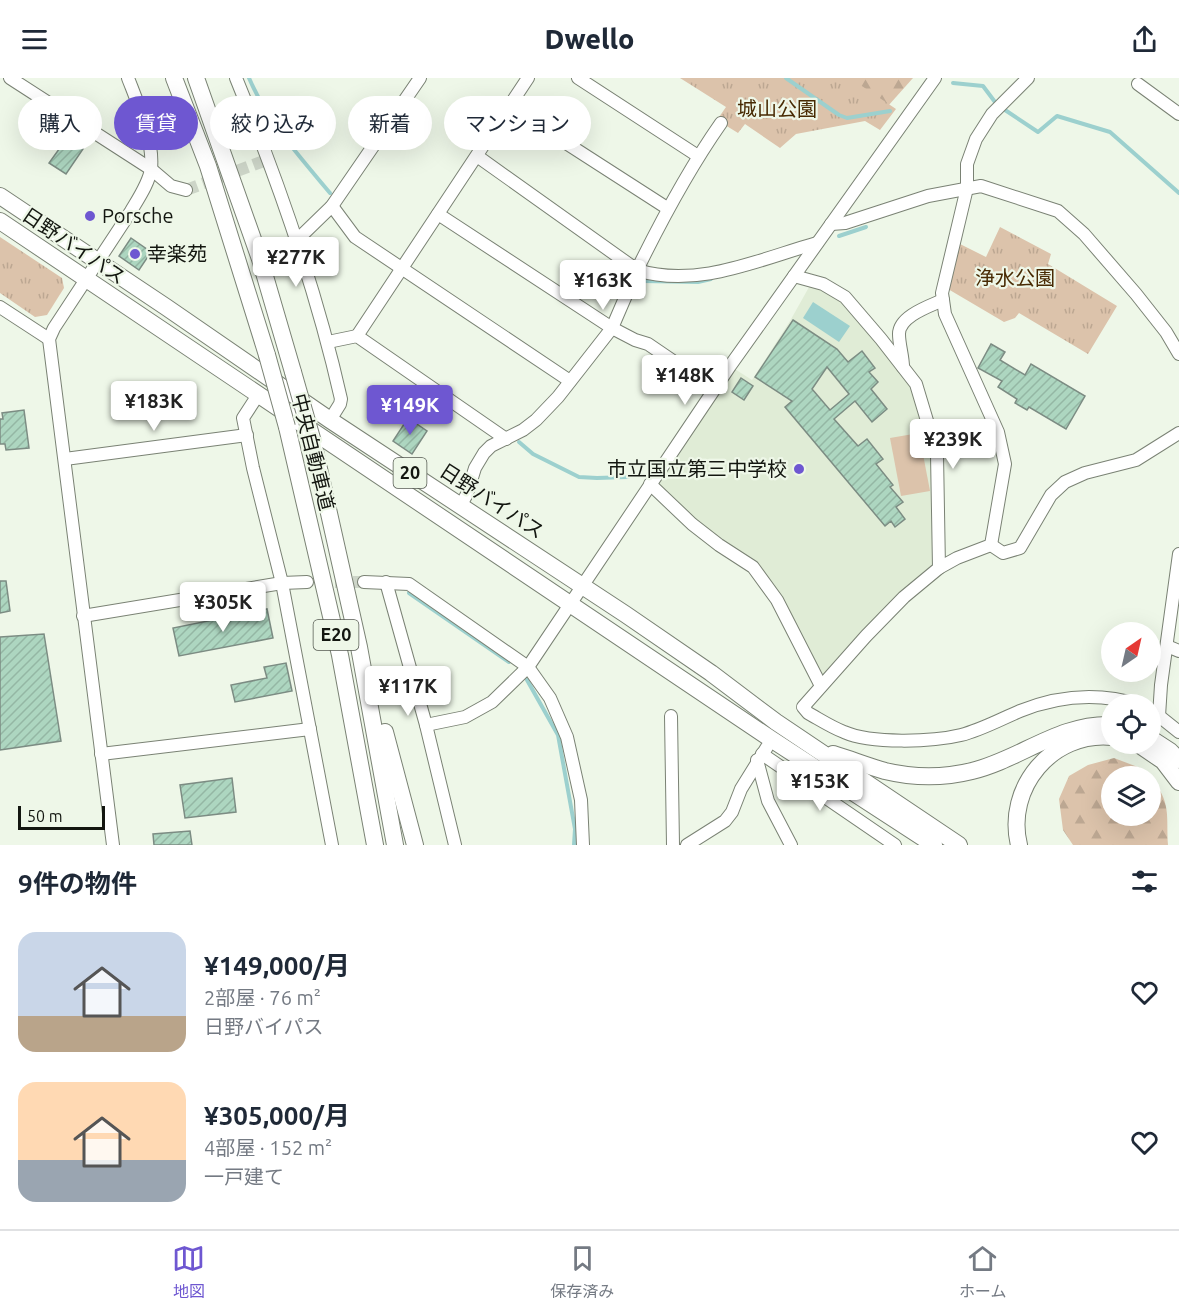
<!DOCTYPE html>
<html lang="ja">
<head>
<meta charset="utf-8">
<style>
  body { margin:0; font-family:Ubuntu,"Noto Sans JP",sans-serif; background:#f6f6f7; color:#1f2937; height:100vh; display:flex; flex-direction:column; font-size:22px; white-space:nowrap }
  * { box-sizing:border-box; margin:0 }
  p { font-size:20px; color:#747a83 }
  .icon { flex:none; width:33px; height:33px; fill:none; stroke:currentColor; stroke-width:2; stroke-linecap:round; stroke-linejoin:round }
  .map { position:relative; height:767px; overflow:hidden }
  .panel { display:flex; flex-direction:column; background:#fff; flex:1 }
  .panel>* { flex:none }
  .banner { position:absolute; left:18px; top:18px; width:600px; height:54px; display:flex; gap:12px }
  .needle { width:39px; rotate:34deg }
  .fabs { position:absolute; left:1101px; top:544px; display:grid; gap:12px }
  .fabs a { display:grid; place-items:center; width:60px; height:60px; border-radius:50%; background:#fff; box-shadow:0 6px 24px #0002; font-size:30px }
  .scale { position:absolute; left:18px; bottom:15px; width:87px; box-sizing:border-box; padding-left:6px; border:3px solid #131610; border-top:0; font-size:16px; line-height:21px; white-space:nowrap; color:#131610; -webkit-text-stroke:4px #eef7e8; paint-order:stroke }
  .price { position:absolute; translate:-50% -51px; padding:0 14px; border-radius:6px; background:#fff; color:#222; font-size:20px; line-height:39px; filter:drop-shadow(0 2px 3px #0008) }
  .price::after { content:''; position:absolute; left:50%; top:36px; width:18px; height:14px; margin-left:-9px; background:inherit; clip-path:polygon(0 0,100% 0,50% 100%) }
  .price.on { background:#6e57d1; color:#fff }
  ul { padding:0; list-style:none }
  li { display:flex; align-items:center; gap:18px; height:150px; padding:0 18px }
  li span { display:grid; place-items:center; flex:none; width:168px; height:120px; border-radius:18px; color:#555 }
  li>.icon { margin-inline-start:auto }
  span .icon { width:72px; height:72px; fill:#fffc; stroke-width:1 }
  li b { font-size:26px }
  h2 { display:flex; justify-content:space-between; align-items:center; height:72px; padding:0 18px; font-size:26px }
  .pill { padding:0 21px; border-radius:27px; background:#fff; box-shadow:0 6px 24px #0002; font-size:21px; line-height:54px }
  .pill.on { background:#6e57d1; color:#fff }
  header { display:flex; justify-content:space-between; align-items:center; height:78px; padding:0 18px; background:#fff; font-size:27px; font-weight:800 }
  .tabs { display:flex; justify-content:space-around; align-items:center; height:84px; border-top:2px solid #e0e1e3; background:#fff; font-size:16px; color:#747a83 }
  .tabs a { display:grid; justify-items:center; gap:3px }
  .tabs .on { color:#6e57d1 }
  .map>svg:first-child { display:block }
</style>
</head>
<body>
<header><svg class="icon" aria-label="menu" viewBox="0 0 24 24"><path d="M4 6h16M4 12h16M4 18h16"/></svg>Dwello<svg class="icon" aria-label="share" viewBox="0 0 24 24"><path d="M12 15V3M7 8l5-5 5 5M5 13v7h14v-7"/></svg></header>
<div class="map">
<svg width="1179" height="767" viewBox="0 0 1179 767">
  <defs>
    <pattern id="forest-firs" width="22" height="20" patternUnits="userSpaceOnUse" patternTransform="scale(1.5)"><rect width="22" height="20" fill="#dcc3ab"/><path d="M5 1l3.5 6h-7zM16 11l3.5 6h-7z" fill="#bca792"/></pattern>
    <pattern id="park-tufts" width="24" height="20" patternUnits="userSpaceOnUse" patternTransform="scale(1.5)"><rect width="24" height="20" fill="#dcc3ab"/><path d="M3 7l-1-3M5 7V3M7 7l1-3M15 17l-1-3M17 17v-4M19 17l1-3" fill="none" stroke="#bca792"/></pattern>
    <pattern id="building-hatch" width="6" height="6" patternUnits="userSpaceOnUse" patternTransform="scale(1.5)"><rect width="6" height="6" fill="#add6c0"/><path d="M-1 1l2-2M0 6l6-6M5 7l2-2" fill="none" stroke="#94b7a4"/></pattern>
  </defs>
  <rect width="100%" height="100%" fill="#eef7e8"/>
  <polygon fill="#e0ecd6" points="813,202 845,219 916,306 937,376 939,490 821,608 753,489 650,406 730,288 752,302 790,243"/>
  <polygon fill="#dcc3ab" points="919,355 930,413 901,418 890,360"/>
  <g fill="url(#forest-firs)">
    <polygon points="770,0 913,0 888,28"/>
    <path d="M1114,680l29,11 7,8h-38v39h38v-39c22,25 16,39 18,68h-95l-10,-15 -4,-31 10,-23 19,-11z"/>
  </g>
  <g fill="url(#park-tufts)">
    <polygon points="680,0 850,0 896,31 880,52 865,43 796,56 780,70 745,46 738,55 717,42 726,29"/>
    <polygon points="1000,149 1051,176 1048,186 1117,228 1088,276 1019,235 1015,240 1004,244 948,211 958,165 986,179"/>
    <polygon points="0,159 62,200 64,210 47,237 35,239 0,215"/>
  </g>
  <polygon fill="#9cd0ce" points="813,224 850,248 839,264 803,240"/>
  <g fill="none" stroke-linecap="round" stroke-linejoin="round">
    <g stroke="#9cd0ce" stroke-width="4">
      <path d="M249,0c19,44 51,79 81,115"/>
      <polyline points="786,0 839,37 847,40 890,33"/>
      <polyline points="953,5 983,8 995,24"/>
      <polyline points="1005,32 1038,54 1057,38 1110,54 1179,115"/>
      <polyline points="839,158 866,149"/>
      <polyline points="643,203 698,204 711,201"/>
      <polyline points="519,364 533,376 579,399 597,400 628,399"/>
      <polyline points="409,515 509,584"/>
      <polyline points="527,602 558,657 575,751 574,767"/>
    </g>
  </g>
  <g fill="url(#building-hatch)" stroke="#7c8c83" stroke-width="1.5" fill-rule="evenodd">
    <polygon points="67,60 83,71 66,96 49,85"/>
    <polygon points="131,160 151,174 139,192 119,178"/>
    <path d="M793,242l44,29 11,13 14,-11 13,17 -6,4 9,10 -7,7 16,20 -15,13 -17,-21 -21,18 24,27 9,-7 16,20 -7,5 17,21 -3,2 13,15 -7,5 9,12 -10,8 -4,-6 -6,5 -100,-119 7,-6 -37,-24zM827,289l22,27 -19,16 -18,-21z"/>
    <polygon points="991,266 1005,274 1000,282 1025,297 1031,286 1085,318 1066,351 1029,329 1027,332 1015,325 1017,321 998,309 1002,303 978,290"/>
    <polygon points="741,300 753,308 744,322 732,314"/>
    <polygon points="24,332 29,370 6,372 5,366 0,366 0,341 3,341 2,335"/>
    <polygon points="408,340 427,353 412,376 393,363"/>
    <polygon points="0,503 6,503 10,533 0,535"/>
    <polygon points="267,531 273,560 179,578 173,550"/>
    <polygon points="44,556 61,663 0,672 0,559"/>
    <polygon points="286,585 292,613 235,624 231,607 267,600 264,589"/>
    <polygon points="232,700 236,734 185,740 180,707"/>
    <polygon points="190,753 192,767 154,767 153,756"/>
  </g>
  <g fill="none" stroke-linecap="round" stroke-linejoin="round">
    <g stroke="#cdd5c8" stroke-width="12" stroke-dasharray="12 6" stroke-linecap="butt">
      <polyline points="186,112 269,81"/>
      <polyline points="317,504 364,504"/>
    </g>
    <g stroke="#7a8274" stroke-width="14">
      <g id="minor">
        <polyline points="10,0 151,91 171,108 186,112"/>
        <path d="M236,0c43,105 80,210 105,321l-1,5 -10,16"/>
        <polyline points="578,0 698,78"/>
        <polyline points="1138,6 1179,36"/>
        <polyline points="510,29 667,130"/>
        <path d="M477,78l160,114c25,-51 51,-100 84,-147"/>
        <polyline points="332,128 355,159 570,303"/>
        <polyline points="438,136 612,250 635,262 648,266 714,311"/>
        <polyline points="831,146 845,145 928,118 981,108 1058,133 1084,156 1136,216 1166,254 1179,276"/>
        <polyline points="297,162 332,128 420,0"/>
        <path d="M794,198l29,8 22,13 36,42 35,45 21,70 2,114 -35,29 -38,39 -63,71 5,6c11,6 23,14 36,19 27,12 88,10 117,3 20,-5 40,-16 59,-24 40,-16 79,-19 120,-6"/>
        <polyline points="0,229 49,261"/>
        <polyline points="357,258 528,0"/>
        <polyline points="328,264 357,258 506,361"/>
        <path d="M903,289c0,-11 -4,-22 -4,-33 0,-18 31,-28 44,-34"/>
        <polyline points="258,317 243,340 253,390 282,505 332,767"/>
        <polyline points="65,381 247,357"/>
        <polyline points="650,406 692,446 719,467 753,489 777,522 821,608"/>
        <path d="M461,427l6,-11 8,-26 9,-15 7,-7 32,-16 13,-10 22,-23 54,-69 25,-58c60,19 123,-11 180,-27"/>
        <polyline points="991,467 1003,475 1020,470 1051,417 1065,404 1085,395 1136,382 1179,355"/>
        <polyline points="939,490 957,480 991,467 1005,386 998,354 945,236 942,215 967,110 967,86 976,61 992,36 1028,0"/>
        <polyline points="364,504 409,506 528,589 550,620 567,659 581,722 583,767"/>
        <polyline points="386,504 426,647 455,767"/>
        <polyline points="83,538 282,505 307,504"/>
        <polyline points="1167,568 1179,573"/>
        <polyline points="1150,633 1159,638 1161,607 1179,476"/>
        <polyline points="671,638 673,767"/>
        <polyline points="1159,638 1179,654"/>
        <polyline points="426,647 465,639 492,624 528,589 730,288 935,0"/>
        <polyline points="101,676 310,651"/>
        <polyline points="762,676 895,767"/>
        <polyline points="757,682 768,723 791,767"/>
        <path d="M113,767l-64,-506 5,-11 77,-117c7,-12 18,-28 20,-42 3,-29 -13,-65 -23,-91"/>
        <polyline points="687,767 725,743 732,734 741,711 767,669"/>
      </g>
    </g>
    <g stroke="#7a8274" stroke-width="18">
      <g id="highway">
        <polyline points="174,0 208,88 267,277"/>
        <polyline points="196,0 260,181 293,294"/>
        <polyline points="0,118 166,229 330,342 625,536 711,595 776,644 959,767"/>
        <polyline points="0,143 771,661 934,767"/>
        <polyline points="287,349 340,577 375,767"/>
        <polyline points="313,364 359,569 395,767"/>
        <polyline points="385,654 415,767"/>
        <polyline points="1150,660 1170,673 1179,682"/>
        <polyline points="1138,666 1163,683 1179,704"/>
        <path d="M833,676c17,5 34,12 52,17 29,7 59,7 87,0 49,-12 87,-48 140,-46"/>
        <path d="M1019,767c-14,-57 33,-114 93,-108"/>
      </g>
    </g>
    <use href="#minor" stroke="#fff" stroke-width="12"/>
    <use href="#highway" stroke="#fff" stroke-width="16"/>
    <g stroke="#7a8274" stroke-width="18" stroke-linecap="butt">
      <g id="highway-bridge">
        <polyline points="267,277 287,349"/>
        <polyline points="293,294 313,364"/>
      </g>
    </g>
    <use href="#highway-bridge" stroke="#fff" stroke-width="16"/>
  </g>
  <g fill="#6e57d1" stroke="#eef7e8" stroke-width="2">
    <circle cx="90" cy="138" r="6"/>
    <circle cx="135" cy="176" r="6"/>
    <circle cx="799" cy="391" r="6"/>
  </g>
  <g text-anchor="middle" stroke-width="4.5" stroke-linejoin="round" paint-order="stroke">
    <g fill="#eef7e8" stroke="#555a51" stroke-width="1.5">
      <rect x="393.5" y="380" width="33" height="30" rx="4.5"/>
      <rect x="313.5" y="542" width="45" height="30" rx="4.5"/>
    </g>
    <g font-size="18" font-weight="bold" fill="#131610">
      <text x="410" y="401">20</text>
      <text x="336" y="563">E20</text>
    </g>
    <g font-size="20" fill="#482a03" stroke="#eef7e8">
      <text x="777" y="38">城山公園</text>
      <text x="1015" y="207">浄水公園</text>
    </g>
    <g font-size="20" fill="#131610" stroke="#eef7e8" text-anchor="start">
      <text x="102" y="145">Porsche</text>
      <text x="147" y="183">幸楽苑</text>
      <text x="787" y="398" text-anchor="end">市立国立第三中学校</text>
    </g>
    <g font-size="20" fill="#131610" stroke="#eef7e8">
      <text transform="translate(74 168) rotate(34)" y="7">日野バイパス</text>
      <text transform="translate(313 374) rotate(76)" y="7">中央自動車道</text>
      <text transform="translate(492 423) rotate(33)" y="7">日野バイパス</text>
    </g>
  </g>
</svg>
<div class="fabs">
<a><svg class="needle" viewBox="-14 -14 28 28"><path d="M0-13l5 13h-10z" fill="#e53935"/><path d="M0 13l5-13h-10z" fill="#747a83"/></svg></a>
<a><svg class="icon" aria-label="locate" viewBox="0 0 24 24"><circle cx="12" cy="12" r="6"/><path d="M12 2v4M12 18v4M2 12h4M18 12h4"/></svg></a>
<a><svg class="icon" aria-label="layers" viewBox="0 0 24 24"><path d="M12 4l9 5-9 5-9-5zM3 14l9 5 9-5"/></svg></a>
</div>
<div class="scale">50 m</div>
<b class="price" style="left:296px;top:210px">¥277K</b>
<b class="price" style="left:603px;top:233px">¥163K</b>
<b class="price" style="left:685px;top:328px">¥148K</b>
<b class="price" style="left:154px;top:354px">¥183K</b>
<b class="price on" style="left:410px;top:358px">¥149K</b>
<b class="price" style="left:953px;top:392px">¥239K</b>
<b class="price" style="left:223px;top:555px">¥305K</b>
<b class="price" style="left:408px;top:639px">¥117K</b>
<b class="price" style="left:820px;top:734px">¥153K</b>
<div class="banner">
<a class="pill">購入</a>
<a class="pill on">賃貸</a>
<a class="pill">絞り込み</a>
<a class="pill">新着</a>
<a class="pill">マンション</a>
</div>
</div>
<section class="panel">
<h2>9件の物件<svg class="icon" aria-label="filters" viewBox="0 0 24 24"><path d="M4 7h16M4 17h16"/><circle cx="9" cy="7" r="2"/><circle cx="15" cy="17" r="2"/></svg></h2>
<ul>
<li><span style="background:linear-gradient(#c9d6e8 70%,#b9a48a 0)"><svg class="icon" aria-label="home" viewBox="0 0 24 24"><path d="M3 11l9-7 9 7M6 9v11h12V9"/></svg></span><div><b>¥149,000/月</b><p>2部屋 · 76 m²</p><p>日野バイパス</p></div><svg class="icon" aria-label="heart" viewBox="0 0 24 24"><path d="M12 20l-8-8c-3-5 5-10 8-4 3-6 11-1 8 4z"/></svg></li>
<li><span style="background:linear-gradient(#ffd9b3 65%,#9aa5b1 0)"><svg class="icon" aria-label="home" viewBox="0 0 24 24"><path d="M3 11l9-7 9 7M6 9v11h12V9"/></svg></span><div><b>¥305,000/月</b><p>4部屋 · 152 m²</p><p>一戸建て</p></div><svg class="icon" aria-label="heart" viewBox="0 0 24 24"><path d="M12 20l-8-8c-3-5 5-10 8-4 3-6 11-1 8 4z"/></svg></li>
</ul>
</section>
<nav class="tabs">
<a class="on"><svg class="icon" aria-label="map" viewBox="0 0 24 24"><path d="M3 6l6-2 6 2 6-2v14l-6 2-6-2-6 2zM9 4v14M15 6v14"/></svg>地図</a>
<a><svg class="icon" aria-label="saved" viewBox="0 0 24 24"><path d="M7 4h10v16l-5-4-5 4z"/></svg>保存済み</a>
<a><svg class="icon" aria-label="home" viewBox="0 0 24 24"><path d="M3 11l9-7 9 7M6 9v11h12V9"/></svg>ホーム</a>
</nav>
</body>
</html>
